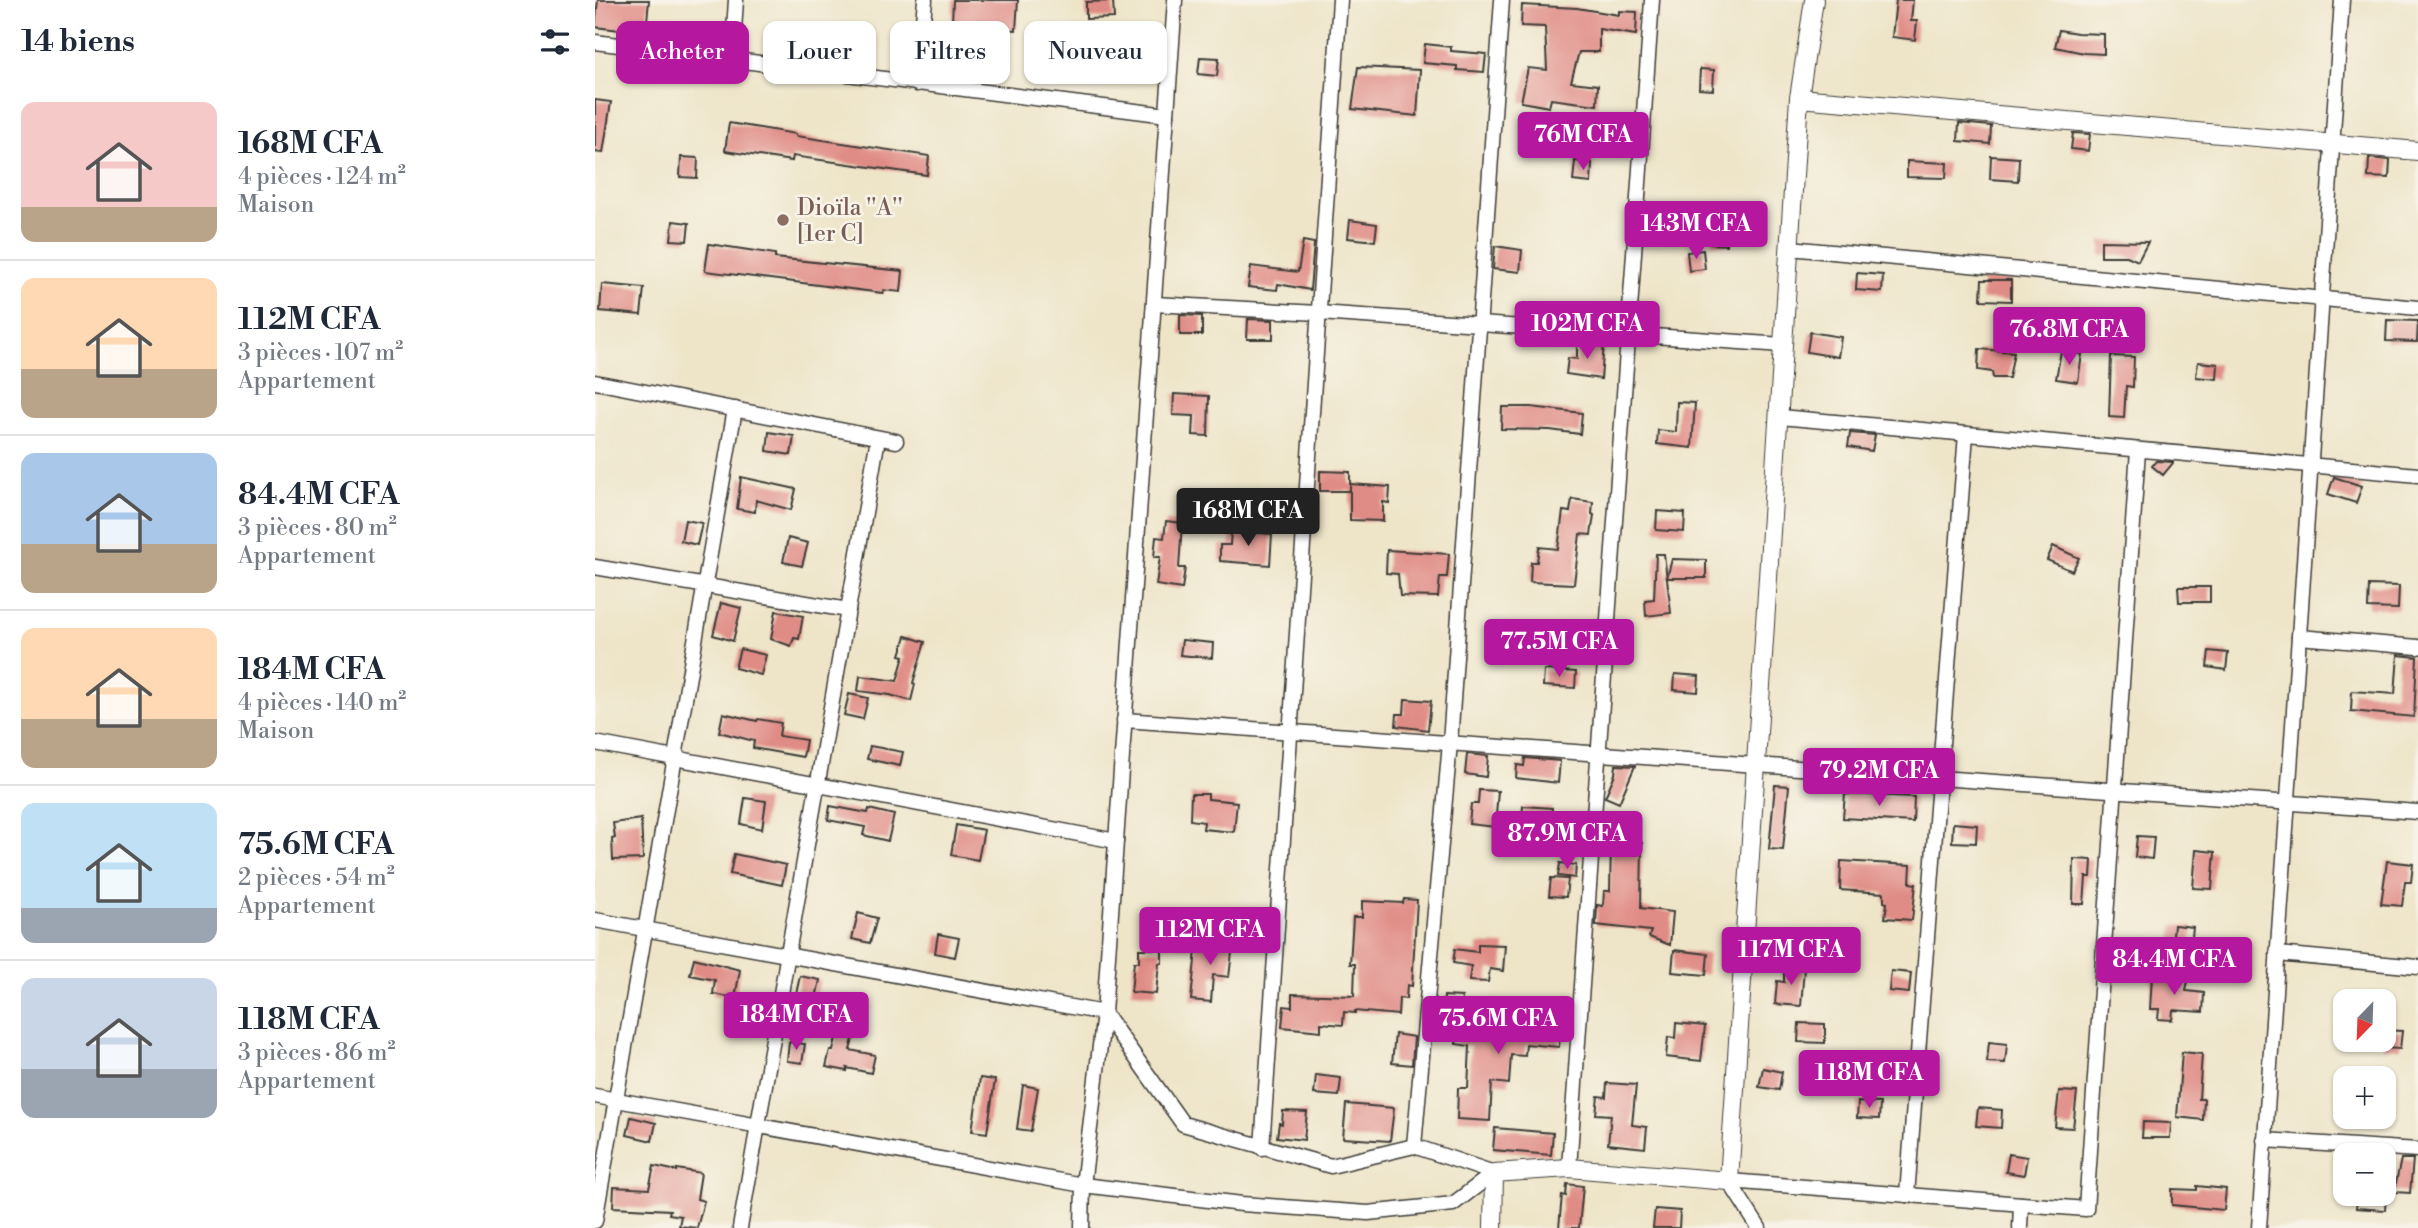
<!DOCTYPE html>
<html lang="fr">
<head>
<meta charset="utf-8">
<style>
  body { margin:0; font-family:"Libre Bodoni",serif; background:#f2f2f3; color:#1f2937; height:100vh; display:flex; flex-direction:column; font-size:26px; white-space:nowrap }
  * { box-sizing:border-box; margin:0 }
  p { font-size:23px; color:#747a83 }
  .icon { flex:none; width:38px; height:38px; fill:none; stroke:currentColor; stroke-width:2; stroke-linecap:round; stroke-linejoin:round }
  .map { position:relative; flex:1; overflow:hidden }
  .panel { display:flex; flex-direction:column; background:#fff; width:595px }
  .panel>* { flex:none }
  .banner { position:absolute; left:21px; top:21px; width:665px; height:63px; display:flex; gap:14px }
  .needle { width:46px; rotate:203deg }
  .controls { position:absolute; left:1738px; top:989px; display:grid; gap:14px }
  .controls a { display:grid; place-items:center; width:63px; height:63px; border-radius:14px; background:#fff; box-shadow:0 2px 5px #0004; font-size:35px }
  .price { position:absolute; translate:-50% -60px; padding:0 16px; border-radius:7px; background:#b5179e; color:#fff; font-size:23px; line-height:46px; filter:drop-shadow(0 2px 4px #0008) }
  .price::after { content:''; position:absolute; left:50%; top:42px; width:21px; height:16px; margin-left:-10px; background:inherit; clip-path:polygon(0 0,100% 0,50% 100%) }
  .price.on { background:#222; color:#fff }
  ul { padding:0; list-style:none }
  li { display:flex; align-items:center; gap:21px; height:175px; padding:0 21px }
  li+li { border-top:2px solid #e0e1e3 }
  li span { display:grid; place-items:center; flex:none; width:196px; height:140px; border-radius:14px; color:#555 }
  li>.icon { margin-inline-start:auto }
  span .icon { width:84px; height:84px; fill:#fffc; stroke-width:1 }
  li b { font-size:30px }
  h2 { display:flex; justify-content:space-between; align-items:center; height:84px; padding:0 21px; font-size:30px }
  .pill { padding:0 24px; border-radius:14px; background:#fff; box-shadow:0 2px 5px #0004; font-size:24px; line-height:63px }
  .pill.on { background:#b5179e; color:#fff }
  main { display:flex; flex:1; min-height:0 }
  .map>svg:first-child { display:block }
</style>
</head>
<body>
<main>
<section class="panel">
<h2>14 biens<svg class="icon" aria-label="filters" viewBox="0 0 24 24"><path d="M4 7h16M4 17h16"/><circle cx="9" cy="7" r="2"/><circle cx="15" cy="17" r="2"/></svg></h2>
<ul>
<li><span style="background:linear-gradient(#f6c9c9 75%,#b9a48a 0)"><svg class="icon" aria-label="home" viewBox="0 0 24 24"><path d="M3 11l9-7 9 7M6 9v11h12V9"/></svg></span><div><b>168M CFA</b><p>4 pièces · 124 m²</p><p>Maison</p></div></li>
<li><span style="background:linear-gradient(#ffd9b3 65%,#b9a48a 0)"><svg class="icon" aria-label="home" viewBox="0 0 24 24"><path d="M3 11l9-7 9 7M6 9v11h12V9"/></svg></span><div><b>112M CFA</b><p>3 pièces · 107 m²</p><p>Appartement</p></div></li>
<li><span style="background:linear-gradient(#a9c7e8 65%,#b9a48a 0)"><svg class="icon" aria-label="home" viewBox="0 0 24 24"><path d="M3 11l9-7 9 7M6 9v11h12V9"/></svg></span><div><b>84.4M CFA</b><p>3 pièces · 80 m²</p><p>Appartement</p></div></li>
<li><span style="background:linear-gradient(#ffd9b3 65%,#b9a48a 0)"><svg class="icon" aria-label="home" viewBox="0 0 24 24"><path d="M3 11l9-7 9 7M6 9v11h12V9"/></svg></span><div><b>184M CFA</b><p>4 pièces · 140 m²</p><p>Maison</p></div></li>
<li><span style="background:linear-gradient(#bfe0f5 75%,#9aa5b1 0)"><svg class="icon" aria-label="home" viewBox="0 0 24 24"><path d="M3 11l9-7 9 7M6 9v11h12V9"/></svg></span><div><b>75.6M CFA</b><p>2 pièces · 54 m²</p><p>Appartement</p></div></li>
<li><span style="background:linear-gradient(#c9d6e8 65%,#9aa5b1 0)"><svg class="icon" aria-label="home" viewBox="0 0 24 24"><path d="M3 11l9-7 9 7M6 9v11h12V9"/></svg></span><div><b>118M CFA</b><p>3 pièces · 86 m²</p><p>Appartement</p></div></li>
</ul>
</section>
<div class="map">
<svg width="1823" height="1228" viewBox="0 0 1823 1228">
  <rect width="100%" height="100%" fill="#f7f3e8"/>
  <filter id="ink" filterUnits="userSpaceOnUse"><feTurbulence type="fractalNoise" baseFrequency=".0143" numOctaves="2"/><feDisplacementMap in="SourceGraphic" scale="14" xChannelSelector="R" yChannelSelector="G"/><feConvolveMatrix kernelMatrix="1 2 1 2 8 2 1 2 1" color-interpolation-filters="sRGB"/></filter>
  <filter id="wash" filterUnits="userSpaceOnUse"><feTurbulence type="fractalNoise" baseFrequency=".00686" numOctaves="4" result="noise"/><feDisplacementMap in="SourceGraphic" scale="28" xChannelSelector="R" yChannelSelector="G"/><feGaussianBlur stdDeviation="1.57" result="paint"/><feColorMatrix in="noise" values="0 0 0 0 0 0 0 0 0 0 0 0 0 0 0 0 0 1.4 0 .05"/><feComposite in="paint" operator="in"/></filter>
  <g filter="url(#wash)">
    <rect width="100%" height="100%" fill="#eee5c9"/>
    <g id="blocks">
      <g fill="#e08c86">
        <polygon points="3,0 54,0 51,33 0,27"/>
        <polygon points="358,0 423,0 421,30 407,29 407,43 376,44 347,41 349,21 357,22"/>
        <polygon points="1301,0 1318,0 1316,21 1322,21 1320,40 1297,37"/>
        <polygon points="518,1 519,18 491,19 491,2"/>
        <polygon points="927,5 982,8 1024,15 1024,11 1042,12 1041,35 1004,29 1004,52 984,52 976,82 1003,85 1002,105 956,99 954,107 926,102 933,68 952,70 950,27 926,26"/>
        <polygon points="1464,30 1482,33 1509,34 1509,54 1489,53 1460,47"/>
        <polygon points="830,44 856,47 856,51 891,54 889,72 862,70 862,66 828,63"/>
        <polygon points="605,57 624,58 622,76 603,74"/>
        <polygon points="763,67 825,70 822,116 757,109"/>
        <polygon points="1105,69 1119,70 1118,90 1104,89"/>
        <polygon points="0,100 16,102 8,153 0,152"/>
        <polygon points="134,123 201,134 201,136 334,156 332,175 198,156 197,161 130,151"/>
        <polygon points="1364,123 1396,126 1395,144 1363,141"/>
        <polygon points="1478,133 1495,134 1493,151 1476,149"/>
        <polygon points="1396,156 1424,158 1423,181 1395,179"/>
        <polygon points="86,157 103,158 102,178 85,177"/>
        <polygon points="1774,158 1795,160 1794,178 1773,177"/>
        <polygon points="980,161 997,163 996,183 978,181"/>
        <polygon points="1312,161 1352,163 1351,178 1312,177"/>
        <polygon points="755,220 782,224 780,241 753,238"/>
        <polygon points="78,221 94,223 92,241 76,240"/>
        <polygon points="1116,223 1132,224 1131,245 1116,244"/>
        <polygon points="708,241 719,243 715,290 683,284 682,290 653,287 656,266 703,272"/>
        <polygon points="1506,241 1553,242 1543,261 1532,256 1506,256"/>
        <polygon points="114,244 180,254 180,258 308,271 306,292 288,290 288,293 110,271"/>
        <polygon points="900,246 927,250 925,272 898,269"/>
        <polygon points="1108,250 1110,269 1094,271 1092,252"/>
        <polygon points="1262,273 1288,275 1287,292 1261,290"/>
        <polygon points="1387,280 1416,280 1416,301 1386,300"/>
        <polygon points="7,284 49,288 46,315 5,311"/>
        <polygon points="585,315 607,316 607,335 585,335"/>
        <polygon points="653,319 678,320 678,339 652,339"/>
        <polygon points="1792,320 1823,321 1822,342 1791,341"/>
        <polygon points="1215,332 1246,337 1243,357 1212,352"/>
        <polygon points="982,343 1009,344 1006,379 971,374 973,358 982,359"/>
        <polygon points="1384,349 1419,352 1414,378 1398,378 1397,372 1383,370"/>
        <polygon points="1466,351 1487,354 1483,382 1461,379"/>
        <polygon points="1516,356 1539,357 1538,387 1531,386 1529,418 1514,417"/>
        <polygon points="1603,362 1623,364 1622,379 1601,377"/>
        <polygon points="579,394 614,396 613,436 598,435 599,416 578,415"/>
        <polygon points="1082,402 1100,403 1097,448 1062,444 1063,430 1081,432"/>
        <polygon points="907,407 936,407 987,413 985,434 955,430 906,429"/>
        <polygon points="174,432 199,436 196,455 172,451"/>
        <polygon points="1255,433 1280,435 1277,451 1253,447"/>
        <polygon points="1561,461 1578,462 1578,463 1568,475 1557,466"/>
        <polygon points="725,471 755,472 755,491 725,491"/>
        <polygon points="146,477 201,489 196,510 161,500 160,512 142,509"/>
        <polygon points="1739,477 1767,486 1761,503 1733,494"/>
        <polygon points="755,484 795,487 794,503 788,502 788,521 755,520"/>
        <polygon points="977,499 998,502 997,514 999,515 996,535 985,534 979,584 935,582 936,562 942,562 944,547 963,549 968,511 975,512"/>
        <polygon points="1062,511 1090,513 1089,532 1061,530"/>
        <polygon points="90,520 107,523 102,545 86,541"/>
        <polygon points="571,521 587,523 584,568 590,568 587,589 561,585 565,557 559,557 561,537 569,538"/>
        <polygon points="636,531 677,534 675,565 625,561 625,545 635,545"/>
        <polygon points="193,538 213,543 207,566 188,562"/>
        <polygon points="1458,546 1484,558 1477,571 1452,560"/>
        <polygon points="792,550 854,554 852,577 845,577 843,597 805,596 803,574 791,573"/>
        <polygon points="1061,554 1069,554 1076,613 1051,616 1050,600 1059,599"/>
        <polygon points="1077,559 1111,560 1111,578 1072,578"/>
        <polygon points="1774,585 1804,586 1803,609 1773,608"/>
        <polygon points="1583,587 1615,587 1615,602 1584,602"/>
        <polygon points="126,603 146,608 138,641 118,635"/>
        <polygon points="181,611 208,616 204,639 199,638 196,646 176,639"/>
        <polygon points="311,636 330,642 318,683 320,684 316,701 295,695 263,691 265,676 302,681 309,656 305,655"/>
        <polygon points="587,640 618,643 617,658 585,655"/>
        <polygon points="145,649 171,655 166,675 140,668"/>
        <polygon points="1614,651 1633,653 1631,670 1612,667"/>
        <polygon points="1803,655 1822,657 1819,717 1756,711 1757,691 1800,694"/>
        <polygon points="949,670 981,672 980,688 948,686"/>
        <polygon points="1080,674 1104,676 1103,692 1079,690"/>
        <polygon points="254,694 273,698 268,719 249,715"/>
        <polygon points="810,699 836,701 833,730 801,726 802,714 809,714"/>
        <polygon points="128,713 162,721 163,719 186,723 184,736 211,740 208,757 158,748 159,741 124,732"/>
        <polygon points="275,746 308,752 305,766 272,759"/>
        <polygon points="872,754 893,756 891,777 870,774"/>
        <polygon points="930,758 965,761 963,783 921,778 922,765 929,766"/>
        <polygon points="1021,765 1040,766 1024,803 1010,797 1020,774"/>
        <polygon points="1180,785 1194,786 1188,850 1174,849"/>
        <polygon points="884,790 903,791 900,827 874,824 876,804 883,804"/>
        <polygon points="596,794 613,794 613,799 642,802 639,832 608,829 609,822 595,820"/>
        <polygon points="1250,794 1319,797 1318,822 1248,818"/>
        <polygon points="150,798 171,801 167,829 146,824"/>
        <polygon points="235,806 273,813 274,809 299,815 293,841 268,835 270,827 233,820"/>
        <polygon points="928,806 957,808 955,834 919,831 920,817 927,818"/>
        <polygon points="46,819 48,859 18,860 17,839 20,838 18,823"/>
        <polygon points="1358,823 1382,825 1381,843 1357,842"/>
        <polygon points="361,825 389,830 383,860 356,855"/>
        <polygon points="1542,836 1559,837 1557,859 1540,857"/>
        <polygon points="1016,842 1047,843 1046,908 1078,912 1075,945 1054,937 1056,931 1001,925 1002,905 1008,906 1009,891 1015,891"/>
        <polygon points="1601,850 1620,852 1617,889 1598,888"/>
        <polygon points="139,854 191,865 187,885 135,874"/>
        <polygon points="1479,859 1497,860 1496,877 1491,877 1489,904 1478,904"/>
        <polygon points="1246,861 1316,865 1315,883 1321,884 1317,920 1290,918 1292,903 1289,902 1289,893 1245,890"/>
        <polygon points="1792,861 1818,864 1816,882 1810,882 1807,906 1786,904"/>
        <polygon points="965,863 981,865 980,878 963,876"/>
        <polygon points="956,878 973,879 971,897 954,896"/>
        <polygon points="809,899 822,900 817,986 812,985 811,999 804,998 803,1015 760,1011 760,1013 749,1012 748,1025 726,1023 726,1031 687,1027 689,1006 697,1007 697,994 759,996 760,964 755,964 758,917 767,917 767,901 808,903"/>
        <polygon points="263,913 282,918 275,943 257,939"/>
        <polygon points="580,922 595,923 595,947 580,946"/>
        <polygon points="1579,925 1598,927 1595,956 1576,954"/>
        <polygon points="343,934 364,938 360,957 340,953"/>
        <polygon points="602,940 638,944 634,977 618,975 616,1002 596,1000"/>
        <polygon points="883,944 910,945 908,971 895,969 893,982 874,981 876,966 858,963 860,949 883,952"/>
        <polygon points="544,949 567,949 567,963 564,963 561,994 536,992 539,962 544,962"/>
        <polygon points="1079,950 1113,954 1111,975 1077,972"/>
        <polygon points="99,958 145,970 140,998 118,994 120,980 95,975"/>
        <polygon points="1189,967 1209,968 1206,1006 1180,1004 1182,981 1189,982"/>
        <polygon points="1296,971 1316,973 1314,993 1294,991"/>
        <polygon points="205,976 225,980 221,998 201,994"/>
        <polygon points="1557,976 1593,981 1591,991 1609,993 1608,1012 1578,1010 1577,1020 1563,1019 1564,1009 1555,1009"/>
        <polygon points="849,996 867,997 865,1017 848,1016"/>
        <polygon points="910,1010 911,1025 935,1028 938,1027 940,1010 967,1013 964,1047 931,1044 930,1056 916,1055 914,1084 897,1082 895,1121 862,1119 863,1088 873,1088 875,1046 861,1044 863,1022 893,1025 893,1011"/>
        <polygon points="1081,1023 1110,1026 1106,1061 1071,1057 1073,1037 1080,1038"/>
        <polygon points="1204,1023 1230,1024 1230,1043 1203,1042"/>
        <polygon points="243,1028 260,1032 255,1050 280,1055 276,1073 252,1068 252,1071 231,1067 235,1050 238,1051"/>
        <polygon points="1788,1030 1807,1031 1805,1049 1788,1048"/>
        <polygon points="800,1034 819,1037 817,1065 797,1063"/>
        <polygon points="194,1042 210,1044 207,1063 192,1061"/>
        <polygon points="1394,1042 1412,1044 1410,1063 1392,1062"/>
        <polygon points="1587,1052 1607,1054 1604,1099 1609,1099 1608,1120 1582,1117"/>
        <polygon points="1168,1068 1187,1072 1184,1090 1164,1087"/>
        <polygon points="721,1075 746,1078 744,1096 719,1094"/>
        <polygon points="385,1078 400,1080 392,1133 377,1131"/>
        <polygon points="1012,1083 1041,1085 1037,1125 1052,1127 1050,1148 1013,1144 1016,1115 1001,1114 1003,1096 1011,1097"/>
        <polygon points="428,1085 443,1088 436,1131 422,1129"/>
        <polygon points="1464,1091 1482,1092 1478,1128 1460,1127"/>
        <polygon points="1263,1102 1285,1103 1284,1119 1262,1118"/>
        <polygon points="751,1104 799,1108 795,1141 748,1138"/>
        <polygon points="1383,1108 1407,1110 1406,1128 1381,1126"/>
        <polygon points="688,1111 712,1112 709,1140 682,1137 684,1123 687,1124"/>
        <polygon points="36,1117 61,1123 57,1141 32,1135"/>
        <polygon points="1548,1122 1576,1123 1575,1138 1547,1138"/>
        <polygon points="900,1128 958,1133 956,1155 898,1150"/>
        <polygon points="1414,1154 1432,1157 1429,1175 1411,1172"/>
        <polygon points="1806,1159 1818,1159 1815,1193 1799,1192"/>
        <polygon points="59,1166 82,1171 82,1169 106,1173 102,1199 109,1201 102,1228 84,1226 86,1216 74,1214 75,1210 18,1207 19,1187 54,1189"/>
        <polygon points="972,1184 988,1186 984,1228 964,1228 967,1195 971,1196"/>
        <polygon points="1602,1186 1631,1189 1629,1210 1577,1205 1577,1189 1602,1190"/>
        <polygon points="1763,1194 1791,1195 1790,1210 1761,1208"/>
        <polygon points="1060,1209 1085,1211 1084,1228 1058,1228"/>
      </g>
    </g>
  </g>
  <g filter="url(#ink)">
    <use href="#blocks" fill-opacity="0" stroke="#3c3a36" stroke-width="2"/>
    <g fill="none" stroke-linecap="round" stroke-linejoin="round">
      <g stroke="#3c3a36" stroke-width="17">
        <g id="minor">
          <polyline points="0,42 572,115"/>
          <polyline points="137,61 141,0"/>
          <polyline points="322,84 330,0"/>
          <polyline points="1195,248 1823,308"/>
          <polyline points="559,304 724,313 1188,345"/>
          <polyline points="0,382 301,441"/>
          <polyline points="1185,417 1823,475"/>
          <polyline points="0,567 253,610"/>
          <polyline points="1704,637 1823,647"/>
          <polyline points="529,720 1823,812"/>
          <polyline points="0,743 521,841"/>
          <polyline points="0,920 509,1013 588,1124 736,1166 819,1146 899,1173"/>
          <polyline points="1682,954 1823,967"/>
          <polyline points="0,1096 488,1185 647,1204 773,1213 858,1204 899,1173"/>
          <polyline points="1669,1140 1823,1150"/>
          <polyline points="819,1146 855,743 907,0"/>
          <polyline points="667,1148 745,0"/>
          <polyline points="974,1168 1057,0"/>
          <polyline points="1134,1181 1491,1209 1543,450"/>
          <polyline points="1134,1181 1164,1228"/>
          <polyline points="1312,1195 1371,434"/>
          <polyline points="0,1221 140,409"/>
          <polyline points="145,1228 283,438"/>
          <polyline points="487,1228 488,1185 509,1013 580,0"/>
          <polyline points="1425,1228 1426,1204"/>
          <polyline points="1664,1228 1747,0"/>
        </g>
      </g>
      <g stroke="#3c3a36" stroke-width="20">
        <g id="tertiary">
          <polyline points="1204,98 1823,151"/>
          <polyline points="898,1228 899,1173 974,1168 1134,1181 1204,98 1219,0"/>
        </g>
      </g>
      <use href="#minor" stroke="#fff" stroke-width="14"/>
      <use href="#tertiary" stroke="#fff" stroke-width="18"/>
    </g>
  </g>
  <circle fill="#8d6e63" stroke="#f7f3e8" stroke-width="2.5" cx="188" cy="220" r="7"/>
  <g text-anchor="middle" stroke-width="5" stroke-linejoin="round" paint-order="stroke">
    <g font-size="23" fill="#785e54" stroke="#f7f3e8" text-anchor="start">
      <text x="202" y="215">Dioïla ''A''<tspan x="202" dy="26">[1er C]</tspan></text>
    </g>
  </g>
</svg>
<div class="controls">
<a><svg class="needle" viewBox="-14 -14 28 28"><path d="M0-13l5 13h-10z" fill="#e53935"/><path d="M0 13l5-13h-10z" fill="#747a83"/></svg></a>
<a>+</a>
<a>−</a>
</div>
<b class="price" style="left:988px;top:172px">76M CFA</b>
<b class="price" style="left:1101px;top:261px">143M CFA</b>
<b class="price" style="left:992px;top:361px">102M CFA</b>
<b class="price" style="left:1474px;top:367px">76.8M CFA</b>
<b class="price on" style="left:653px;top:548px">168M CFA</b>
<b class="price" style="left:964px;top:679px">77.5M CFA</b>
<b class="price" style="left:1284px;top:808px">79.2M CFA</b>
<b class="price" style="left:972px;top:871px">87.9M CFA</b>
<b class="price" style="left:615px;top:967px">112M CFA</b>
<b class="price" style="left:1196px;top:987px">117M CFA</b>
<b class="price" style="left:1579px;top:997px">84.4M CFA</b>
<b class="price" style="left:201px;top:1052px">184M CFA</b>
<b class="price" style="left:903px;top:1056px">75.6M CFA</b>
<b class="price" style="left:1274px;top:1110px">118M CFA</b>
<div class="banner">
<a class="pill on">Acheter</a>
<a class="pill">Louer</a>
<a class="pill">Filtres</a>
<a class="pill">Nouveau</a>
</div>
</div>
</main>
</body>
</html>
